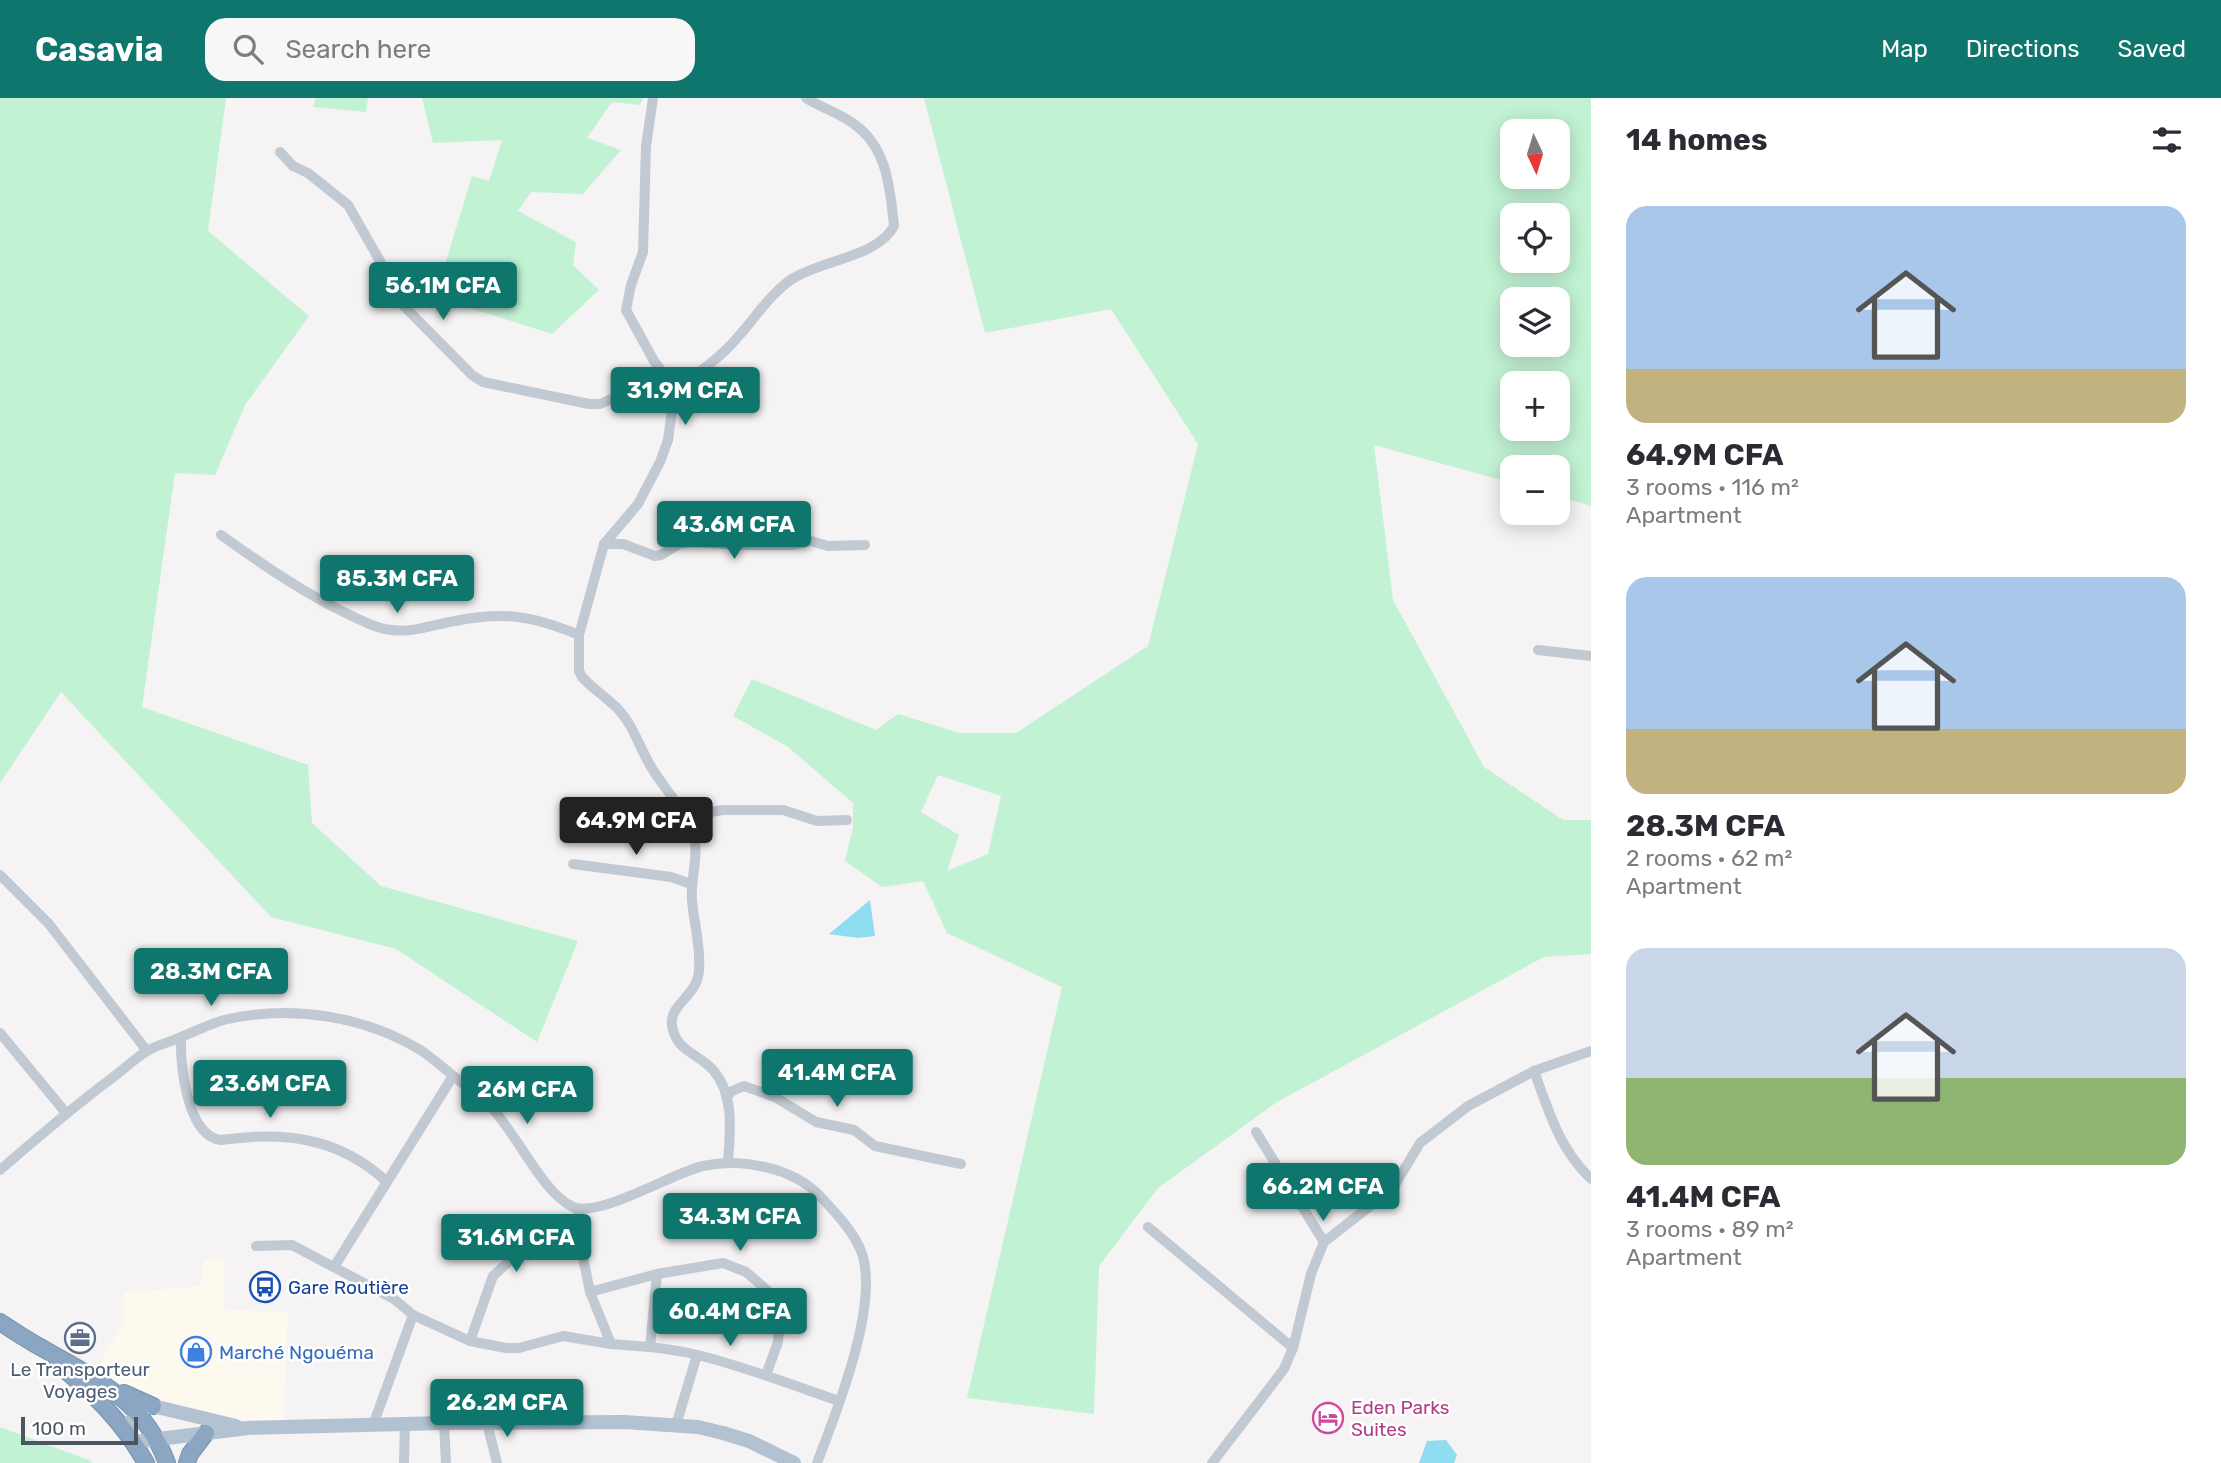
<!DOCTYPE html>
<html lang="en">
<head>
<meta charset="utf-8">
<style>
  body { margin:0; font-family:Rubik,sans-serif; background:#f7f7f7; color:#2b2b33; height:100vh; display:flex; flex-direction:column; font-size:26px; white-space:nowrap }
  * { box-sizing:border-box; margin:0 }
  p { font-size:23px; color:#7c7c81 }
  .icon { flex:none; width:38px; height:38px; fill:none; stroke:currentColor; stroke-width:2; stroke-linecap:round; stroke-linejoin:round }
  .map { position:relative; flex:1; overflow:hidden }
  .drawer { display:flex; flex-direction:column; background:#fff; width:630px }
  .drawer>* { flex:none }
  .needle { width:46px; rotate:176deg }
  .tools { position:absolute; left:1500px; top:21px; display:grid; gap:14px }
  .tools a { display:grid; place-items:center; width:70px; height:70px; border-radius:14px; background:#fff; box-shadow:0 4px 18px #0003; font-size:35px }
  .scale { position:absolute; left:21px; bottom:18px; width:117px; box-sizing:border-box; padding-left:7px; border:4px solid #495661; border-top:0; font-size:19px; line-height:24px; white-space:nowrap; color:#495661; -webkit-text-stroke:5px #fff; paint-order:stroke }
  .price { position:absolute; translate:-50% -60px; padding:0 16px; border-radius:7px; background:#0f766e; color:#fff; font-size:23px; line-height:46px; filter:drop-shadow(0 2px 4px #0008) }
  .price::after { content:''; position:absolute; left:50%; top:42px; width:21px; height:16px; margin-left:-10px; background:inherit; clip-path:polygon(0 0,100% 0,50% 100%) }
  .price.current { background:#222; color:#fff }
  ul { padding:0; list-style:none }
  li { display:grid; align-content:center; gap:14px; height:371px; padding:0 35px }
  li span { display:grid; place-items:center; height:217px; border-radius:21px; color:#555 }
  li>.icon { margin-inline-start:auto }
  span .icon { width:126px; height:126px; fill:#fffc; stroke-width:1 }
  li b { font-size:30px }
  h2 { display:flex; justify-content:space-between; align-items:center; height:84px; padding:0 35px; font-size:30px }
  header { display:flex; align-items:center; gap:42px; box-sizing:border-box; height:98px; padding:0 35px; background:#0f766e; color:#fff }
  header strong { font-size:33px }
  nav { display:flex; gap:38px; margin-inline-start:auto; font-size:24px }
  .search { width:490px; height:63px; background:#f7f7f7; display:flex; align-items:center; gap:18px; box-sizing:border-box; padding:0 24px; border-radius:21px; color:#7c7c81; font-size:26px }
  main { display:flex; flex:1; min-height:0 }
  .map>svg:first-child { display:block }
</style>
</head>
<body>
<header>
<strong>Casavia</strong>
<div class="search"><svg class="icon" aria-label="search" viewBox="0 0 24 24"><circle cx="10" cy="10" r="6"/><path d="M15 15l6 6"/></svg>Search here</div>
<nav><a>Map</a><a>Directions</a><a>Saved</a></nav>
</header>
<main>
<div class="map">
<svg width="1591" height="1365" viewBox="0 0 1591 1365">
  <rect width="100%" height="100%" fill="#f5f3f3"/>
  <polygon fill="#fdf9ef" points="225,1161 224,1211 288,1215 283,1322 238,1322 143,1300 95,1274 125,1220 123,1195 200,1188 204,1163"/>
  <g fill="#c2f2d4" fill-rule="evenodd">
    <polygon points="0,0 226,0 208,133 309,218 245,307 215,377 175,375 142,609 308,667 312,725 381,788 578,843 537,944 396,851 271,819 61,594 0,685"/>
    <polygon points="316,0 368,0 366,14 313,9"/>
    <polygon points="422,0 643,0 640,7 612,4 587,40 621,52 583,96 531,94 518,113 576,144 573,167 599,192 552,236 435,199 472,78 489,83 502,42 433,45"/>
    <path d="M924,0h667v408l-33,-10v-29h-46v16l-138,-38 19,155 91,167 79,53h28v134l-47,3 -267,145 -119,86 -59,78 -5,148 -127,-16 95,-411 -115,-54 -24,-52 -41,6 -37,-26 8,-33v-25l-65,-56 -55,-31 19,-37 124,51 22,-16 62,19h56l132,-87 50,-202 -87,-135 -126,24zM1512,33h46v46h-46zM1512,117h46v46h-46zM1512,201h46v46h-46zM1512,285h46v46h-46zM938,677l63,21 -13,58 -41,17 12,-36 -38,-23z"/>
    <polygon points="0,1329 91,1363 92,1365 0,1365"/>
  </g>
  <g fill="#8eddf0">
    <polygon points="870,802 875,838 858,840 829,836"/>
    <polygon points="1446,1342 1457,1357 1454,1365 1419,1365 1427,1343"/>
  </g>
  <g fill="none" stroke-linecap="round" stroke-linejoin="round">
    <g stroke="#7591ae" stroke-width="18">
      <g id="highway">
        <path d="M0,1224c14,9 27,18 42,26 55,32 101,51 125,115"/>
        <path d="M58,1266c37,31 64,57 88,99"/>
        <polyline points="124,1295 153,1308"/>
        <polyline points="187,1365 190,1356 206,1335"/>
      </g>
    </g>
    <g stroke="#c1cad2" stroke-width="10">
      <path d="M653,0l-7,48 -3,106 -12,33 -5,25 28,51 21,28 -7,51 -8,22 -22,42 -34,40 -25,91v36l3,6c11,12 25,21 36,32 15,16 21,37 32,56 13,24 37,44 44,72 5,18 -4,44 -2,64 2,22 9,46 7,69 -1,26 -30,34 -27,55 3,26 26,28 41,45 22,25 17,62 15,92"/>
      <polyline points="280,54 293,68 308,75 348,107 380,163 392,196 472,277 483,284 589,306 600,306 664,278"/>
      <path d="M675,291c23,-15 45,-31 62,-51 18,-20 33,-44 55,-59 29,-19 86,-22 102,-53 -4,-39 -7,-81 -43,-104 -14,-10 -31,-15 -45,-24"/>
      <path d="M221,437c42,30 84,59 131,81 13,6 26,13 40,14 21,3 43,-6 63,-9 50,-10 78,-5 124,14"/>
      <polyline points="604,446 623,446 655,458 661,457 679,446 692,444 739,447 791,447 811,443 828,448 865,447"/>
      <polyline points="1538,552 1591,558"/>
      <polyline points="685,718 723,712 783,712 817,723 847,722"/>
      <polyline points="573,766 671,779 691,786"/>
      <polyline points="0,777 49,826 147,953"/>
      <polyline points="0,935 66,1015"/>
      <path d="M181,940c-1,27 6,98 40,102 62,-9 118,-3 166,42"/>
      <path d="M1534,973c15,41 25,77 57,108"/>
      <polyline points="726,999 732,993 744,988 775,999 816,1024 854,1032 875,1048 961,1066"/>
      <polyline points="1256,1034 1324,1144"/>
      <path d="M0,1072c37,-32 73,-63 112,-92 11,-8 22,-19 35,-27 10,-6 23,-9 34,-14 16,-6 30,-14 47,-18 65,-14 137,-3 194,32 13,9 26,21 39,31 10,8 21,15 29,24 26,26 52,87 83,101 27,11 99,-34 130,-41 39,-8 89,1 117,30 15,16 33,35 41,55 20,51 -25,162 -44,212"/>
      <polyline points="1148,1129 1293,1250"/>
      <polyline points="256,1148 292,1147 394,1201 413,1217 470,1243 506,1250 519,1250 563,1238 611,1246 590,1194 581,1149 578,1111"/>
      <polyline points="334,1169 453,978"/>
      <polyline points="590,1194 657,1176 723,1165 746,1174 781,1204 778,1244 766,1277"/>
      <polyline points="470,1243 493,1178 526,1148 580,1124"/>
      <path d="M611,1246c29,2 58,4 87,11 48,12 94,30 141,46"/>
      <polyline points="650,1249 657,1176"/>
      <polyline points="444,1325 446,1365"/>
      <polyline points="487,1325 497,1365"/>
      <polyline points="373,1327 413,1217"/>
      <polyline points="676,1327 697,1257"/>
      <polyline points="404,1365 405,1326"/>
      <polyline points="1212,1365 1284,1271 1293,1250 1311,1176 1324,1144 1393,1090 1420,1045 1468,1008 1534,973 1591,953"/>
    </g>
    <g stroke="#b2c2d1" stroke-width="14">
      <path d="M126,1333c6,-13 12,-23 27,-25l83,20"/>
      <polyline points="134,1344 248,1330 444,1325 624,1324 698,1329 723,1335 749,1343 794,1365"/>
    </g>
    <use href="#highway" stroke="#8aa6c2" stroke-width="16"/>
  </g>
  <defs>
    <g id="bus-ring" transform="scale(1.575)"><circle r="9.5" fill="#fff" stroke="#1a4fb4" stroke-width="1.5"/><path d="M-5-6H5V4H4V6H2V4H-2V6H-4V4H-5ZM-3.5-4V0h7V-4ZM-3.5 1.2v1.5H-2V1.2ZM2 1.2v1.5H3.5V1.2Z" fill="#1a4fb4"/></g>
    <g id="office-ring" transform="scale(1.575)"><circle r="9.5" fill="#fff" stroke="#5c6f8a" stroke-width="1.5"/><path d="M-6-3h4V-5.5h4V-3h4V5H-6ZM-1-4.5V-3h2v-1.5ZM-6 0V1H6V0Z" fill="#5c6f8a"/></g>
    <g id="shop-ring" transform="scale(1.575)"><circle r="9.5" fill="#fff" stroke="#3f7fe0" stroke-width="1.5"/><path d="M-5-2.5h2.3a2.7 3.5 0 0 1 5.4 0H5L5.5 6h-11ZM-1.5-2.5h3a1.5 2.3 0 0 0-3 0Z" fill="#3f7fe0"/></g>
    <g id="hotel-ring" transform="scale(1.575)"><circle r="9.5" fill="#fff" stroke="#d1479c" stroke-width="1.5"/><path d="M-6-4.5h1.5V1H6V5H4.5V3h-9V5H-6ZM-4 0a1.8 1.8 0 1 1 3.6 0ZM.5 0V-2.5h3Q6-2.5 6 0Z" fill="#d1479c"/></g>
  </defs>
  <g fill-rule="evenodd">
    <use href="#bus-ring" x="265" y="1189"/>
    <use href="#office-ring" x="80" y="1240"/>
    <use href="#shop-ring" x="196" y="1254"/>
    <use href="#hotel-ring" x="1328" y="1320"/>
  </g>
  <g text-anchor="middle" stroke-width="5" stroke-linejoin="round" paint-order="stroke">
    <g font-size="19" fill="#164399" stroke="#fff" text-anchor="start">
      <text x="288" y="1196">Gare Routière</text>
    </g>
    <g font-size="19" fill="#366cbe" stroke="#fff" text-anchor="start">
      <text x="219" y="1261">Marché Ngouéma</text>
    </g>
    <g font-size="19" fill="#4e5e75" stroke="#fff">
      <text x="80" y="1278">Le Transporteur<tspan x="80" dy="22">Voyages</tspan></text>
    </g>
    <g font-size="19" fill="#b23c85" stroke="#fff" text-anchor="start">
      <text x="1351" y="1316">Eden Parks<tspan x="1351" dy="22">Suites</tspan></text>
    </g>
  </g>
</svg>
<div class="tools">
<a><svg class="needle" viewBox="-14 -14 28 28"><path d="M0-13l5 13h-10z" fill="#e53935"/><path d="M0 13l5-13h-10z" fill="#7c7c81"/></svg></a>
<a><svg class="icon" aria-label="locate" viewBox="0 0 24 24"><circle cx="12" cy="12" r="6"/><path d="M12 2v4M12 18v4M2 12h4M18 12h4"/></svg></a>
<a><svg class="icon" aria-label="layers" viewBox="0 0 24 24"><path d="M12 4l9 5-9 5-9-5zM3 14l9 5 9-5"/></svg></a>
<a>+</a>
<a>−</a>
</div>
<div class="scale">100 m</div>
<b class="price" style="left:443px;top:224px">56.1M CFA</b>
<b class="price" style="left:685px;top:329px">31.9M CFA</b>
<b class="price" style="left:734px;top:463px">43.6M CFA</b>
<b class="price" style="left:397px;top:517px">85.3M CFA</b>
<b class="price current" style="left:636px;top:759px">64.9M CFA</b>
<b class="price" style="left:211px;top:910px">28.3M CFA</b>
<b class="price" style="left:837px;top:1011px">41.4M CFA</b>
<b class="price" style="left:270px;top:1022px">23.6M CFA</b>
<b class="price" style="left:527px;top:1028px">26M CFA</b>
<b class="price" style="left:1323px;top:1125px">66.2M CFA</b>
<b class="price" style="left:740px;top:1155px">34.3M CFA</b>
<b class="price" style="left:516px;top:1176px">31.6M CFA</b>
<b class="price" style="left:730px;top:1250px">60.4M CFA</b>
<b class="price" style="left:507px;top:1341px">26.2M CFA</b>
</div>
<section class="drawer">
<h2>14 homes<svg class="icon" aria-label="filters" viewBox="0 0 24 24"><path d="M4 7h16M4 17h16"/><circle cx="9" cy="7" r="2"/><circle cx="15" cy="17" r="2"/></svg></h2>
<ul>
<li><span style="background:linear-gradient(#a9c7e8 75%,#c2b280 0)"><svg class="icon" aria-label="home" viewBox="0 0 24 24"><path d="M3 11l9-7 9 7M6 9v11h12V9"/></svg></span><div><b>64.9M CFA</b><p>3 rooms · 116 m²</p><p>Apartment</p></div></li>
<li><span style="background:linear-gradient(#a9c7e8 70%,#c2b280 0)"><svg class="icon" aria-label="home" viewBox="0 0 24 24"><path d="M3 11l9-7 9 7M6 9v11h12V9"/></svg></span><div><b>28.3M CFA</b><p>2 rooms · 62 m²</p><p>Apartment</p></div></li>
<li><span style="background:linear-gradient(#c9d6e8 60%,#8fb573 0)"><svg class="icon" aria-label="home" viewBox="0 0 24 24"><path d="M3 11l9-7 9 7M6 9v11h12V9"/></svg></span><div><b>41.4M CFA</b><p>3 rooms · 89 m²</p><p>Apartment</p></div></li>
</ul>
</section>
</main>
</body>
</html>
